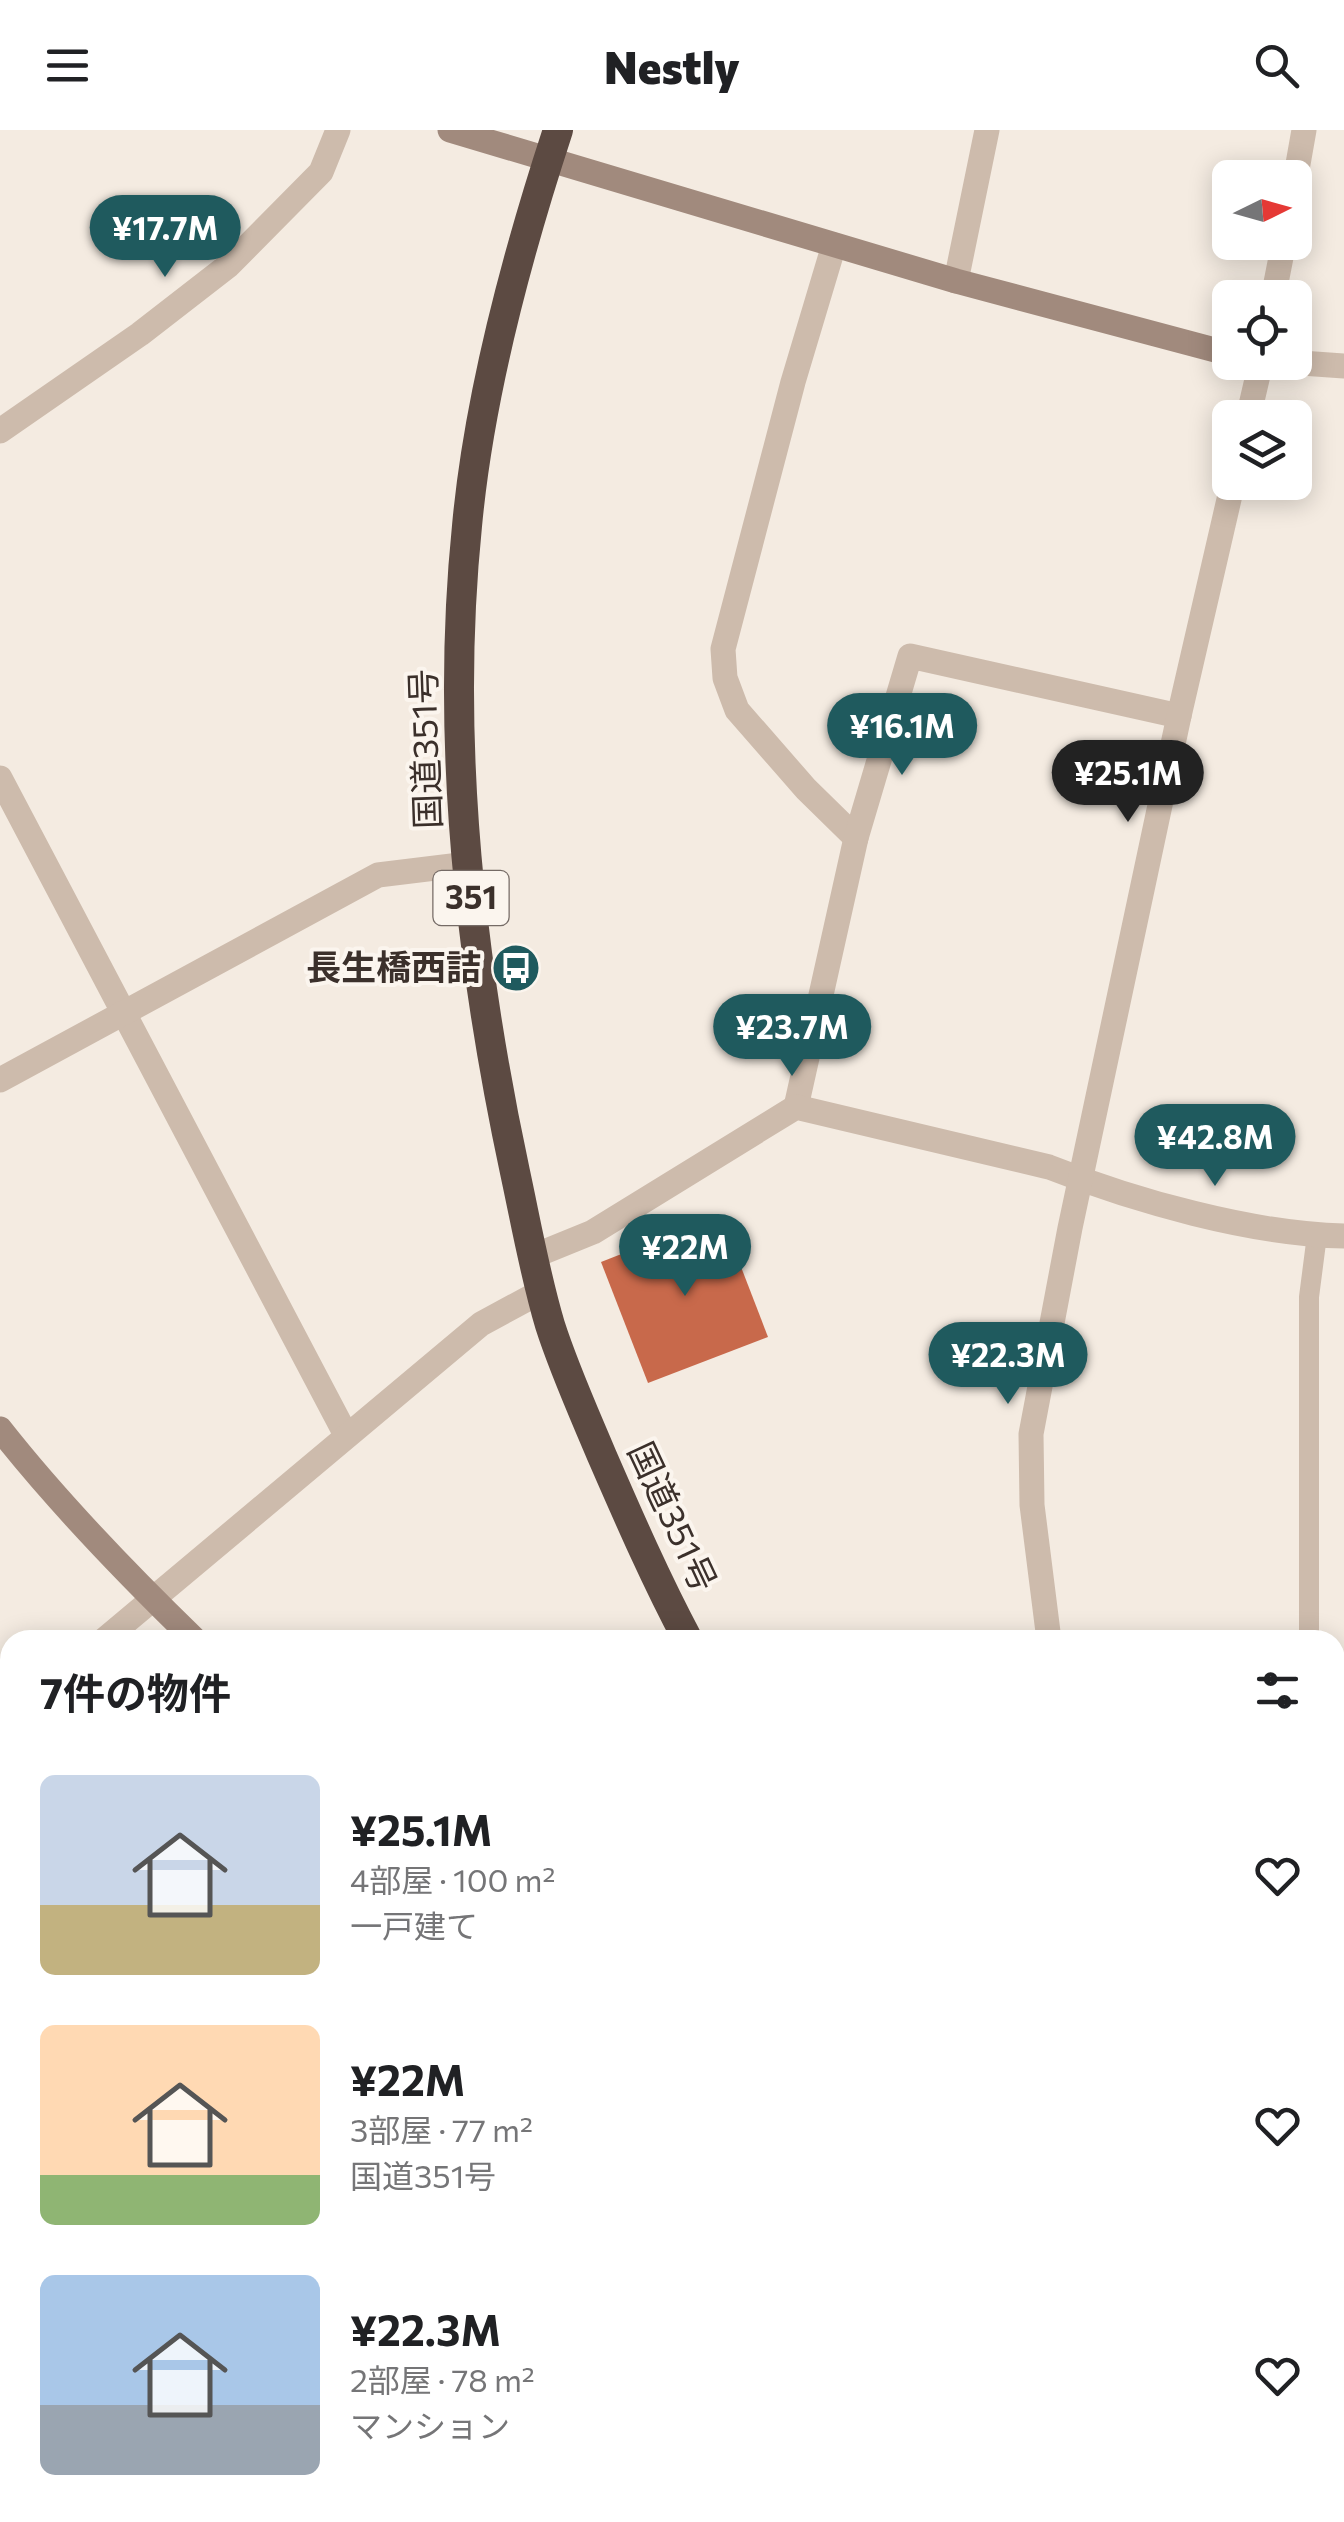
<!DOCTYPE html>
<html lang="ja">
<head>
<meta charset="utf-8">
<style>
  body { margin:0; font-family:Commissioner,"Noto Sans JP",sans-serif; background:#f6f6f6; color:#202124; height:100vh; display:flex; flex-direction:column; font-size:38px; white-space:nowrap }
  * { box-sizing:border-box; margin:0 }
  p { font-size:32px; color:#757577 }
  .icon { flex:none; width:55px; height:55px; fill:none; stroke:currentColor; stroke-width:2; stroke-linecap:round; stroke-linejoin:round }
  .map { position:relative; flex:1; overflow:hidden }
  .panel { position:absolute; left:0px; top:1500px; width:1345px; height:892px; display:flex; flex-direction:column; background:#fff; border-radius:30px 30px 0 0; box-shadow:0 5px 25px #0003 }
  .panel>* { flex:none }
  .needle { width:65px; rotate:85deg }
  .controls { position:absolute; left:1212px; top:30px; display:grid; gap:20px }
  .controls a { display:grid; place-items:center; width:100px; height:100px; border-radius:15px; background:#fff; box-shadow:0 5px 25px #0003; font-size:50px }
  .price { position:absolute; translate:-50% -85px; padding:0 22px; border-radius:35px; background:#1f5a5e; color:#fff; font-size:32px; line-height:65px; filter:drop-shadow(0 2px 5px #0008) }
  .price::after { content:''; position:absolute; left:50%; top:60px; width:30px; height:22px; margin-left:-15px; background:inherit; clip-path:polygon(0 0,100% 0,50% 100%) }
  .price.active { background:#222; color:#fff }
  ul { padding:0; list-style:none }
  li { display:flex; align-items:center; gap:30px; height:250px; padding:0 40px }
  li span { display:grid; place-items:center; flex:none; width:280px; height:200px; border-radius:15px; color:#555 }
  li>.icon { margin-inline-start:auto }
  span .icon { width:120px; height:120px; fill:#fffc; stroke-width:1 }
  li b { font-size:42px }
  h2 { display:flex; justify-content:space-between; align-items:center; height:120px; padding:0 40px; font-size:42px }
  header { display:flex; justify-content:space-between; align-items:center; height:130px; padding:0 40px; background:#fff; font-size:45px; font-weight:800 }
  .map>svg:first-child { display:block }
</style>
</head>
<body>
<header><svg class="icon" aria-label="menu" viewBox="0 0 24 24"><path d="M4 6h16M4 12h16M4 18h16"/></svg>Nestly<svg class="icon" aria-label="search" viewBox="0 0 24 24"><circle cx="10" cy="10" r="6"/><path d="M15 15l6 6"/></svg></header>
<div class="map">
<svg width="1344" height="2392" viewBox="0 0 1344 2392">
  <defs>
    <pattern id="grass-dots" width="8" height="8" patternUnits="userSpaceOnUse" patternTransform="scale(2.5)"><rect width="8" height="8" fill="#b8c4a0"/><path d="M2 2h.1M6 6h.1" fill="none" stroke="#97a083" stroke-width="1.8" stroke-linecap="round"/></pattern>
  </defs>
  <rect width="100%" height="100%" fill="#f4ebe1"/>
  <g fill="url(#grass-dots)">
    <polygon points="0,2258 10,2262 10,2382 155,2383 155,2392 45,2392 29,2387 28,2392 0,2392"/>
    <polygon points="157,2383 387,2382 412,2392 156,2392"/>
  </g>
  <polygon fill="#c8694b" points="721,1085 768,1207 648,1253 601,1132"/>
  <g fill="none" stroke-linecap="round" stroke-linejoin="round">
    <g stroke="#b9a596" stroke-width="6" stroke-dasharray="5 5" stroke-linecap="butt">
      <polyline points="0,2043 10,2046"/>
      <polyline points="0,2173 10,2178"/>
      <polyline points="0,2227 10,2231"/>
      <polyline points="422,2382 446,2392"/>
      <polyline points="624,2382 634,2392"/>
      <polyline points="784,2392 788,2382"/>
    </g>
    <g stroke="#cdbbac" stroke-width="20">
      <polyline points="1309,1510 1309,1167 1317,1105"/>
      <polyline points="1335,1617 1344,1617"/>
      <polyline points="1146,2382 1163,2392"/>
      <polyline points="1307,2392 1344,2389"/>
    </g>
    <g stroke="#cdbbac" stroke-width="25">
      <polyline points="1295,51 1304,0"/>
      <polyline points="834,115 793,252 723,519 725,548 737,580 806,659 856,708"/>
      <polyline points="956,151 987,0"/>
      <polyline points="1273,168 1284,112"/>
      <polyline points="1287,232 1344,236"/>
      <polyline points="1248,288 1261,232"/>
      <polyline points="0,301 140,204 229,135 321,42 338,0"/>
      <polyline points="0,648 346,1305"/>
      <polyline points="0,950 378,745 468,734"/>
      <polyline points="796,977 856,708 910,526 1179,586"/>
      <path d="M534,1126l59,-24 203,-125 253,60c86,34 203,67 295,69"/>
      <polyline points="104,1510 481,1194 542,1161"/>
      <polyline points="1049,1510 1032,1375 1031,1304 1070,1098 1179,586 1233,352"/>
      <polyline points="0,1601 10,1592"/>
      <polyline points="0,1879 10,1882"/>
      <polyline points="1335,1886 1344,1884"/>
      <polyline points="1335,2236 1344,2231"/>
    </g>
    <g stroke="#a18a7d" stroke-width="25">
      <polyline points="450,0 956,151 1230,224"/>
      <path d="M0,1299c59,75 127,145 195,211"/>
    </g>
    <g stroke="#5c4a42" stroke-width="30">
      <path d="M558,0c-41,125 -79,265 -91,396 -22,215 3,436 48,646 11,51 20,103 35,153 14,44 34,88 52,131 27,62 54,124 86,184"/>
      <polyline points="1072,2382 1073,2392"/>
    </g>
  </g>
  <defs>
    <g id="bus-disc" transform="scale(2.5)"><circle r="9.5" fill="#1f5a5e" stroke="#fbf5ee"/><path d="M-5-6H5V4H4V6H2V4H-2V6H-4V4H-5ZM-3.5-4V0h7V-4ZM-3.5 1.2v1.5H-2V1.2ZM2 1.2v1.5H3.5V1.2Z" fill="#fff"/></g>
  </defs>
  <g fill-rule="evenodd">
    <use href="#bus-disc" x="516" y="838"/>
  </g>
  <g text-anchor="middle" stroke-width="8" stroke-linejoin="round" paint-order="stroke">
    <rect fill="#fbf5ee" stroke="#756b66" stroke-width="2.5" x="433.5" y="741" width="75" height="54" rx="8"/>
    <g font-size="32" font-weight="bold" fill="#3b302b">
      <text x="471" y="779">351</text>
    </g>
    <g font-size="35" fill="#3b302b" stroke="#fbf5ee">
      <text transform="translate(426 619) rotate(-92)" y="12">国道351号</text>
      <text transform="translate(672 1387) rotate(65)" y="12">国道351号</text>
    </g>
    <g font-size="35" font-weight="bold" fill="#3b302b" stroke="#fbf5ee" text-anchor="end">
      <text x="481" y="850">長生橋西詰</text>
    </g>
  </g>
</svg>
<div class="controls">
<a><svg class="needle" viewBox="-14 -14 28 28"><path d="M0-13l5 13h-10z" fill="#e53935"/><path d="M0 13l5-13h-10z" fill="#757577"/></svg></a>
<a><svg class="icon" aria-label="locate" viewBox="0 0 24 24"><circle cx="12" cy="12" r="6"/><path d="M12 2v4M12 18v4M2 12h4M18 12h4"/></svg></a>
<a><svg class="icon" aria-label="layers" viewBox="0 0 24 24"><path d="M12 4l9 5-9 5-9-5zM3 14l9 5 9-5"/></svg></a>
</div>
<b class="price" style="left:165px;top:150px">¥17.7M</b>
<b class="price" style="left:902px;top:648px">¥16.1M</b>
<b class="price active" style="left:1128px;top:695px">¥25.1M</b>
<b class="price" style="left:792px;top:949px">¥23.7M</b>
<b class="price" style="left:1215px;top:1059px">¥42.8M</b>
<b class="price" style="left:685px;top:1169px">¥22M</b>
<b class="price" style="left:1008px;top:1277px">¥22.3M</b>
<section class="panel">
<h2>7件の物件<svg class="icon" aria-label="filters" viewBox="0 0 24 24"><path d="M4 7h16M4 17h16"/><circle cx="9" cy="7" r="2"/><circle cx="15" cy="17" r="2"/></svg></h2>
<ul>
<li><span style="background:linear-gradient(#c9d6e8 65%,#c2b280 0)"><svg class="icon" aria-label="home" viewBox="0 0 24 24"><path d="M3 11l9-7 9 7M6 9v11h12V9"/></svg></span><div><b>¥25.1M</b><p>4部屋 · 100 m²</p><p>一戸建て</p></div><svg class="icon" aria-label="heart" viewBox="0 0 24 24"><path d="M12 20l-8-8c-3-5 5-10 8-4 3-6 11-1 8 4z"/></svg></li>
<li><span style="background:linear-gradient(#ffd9b3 75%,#8fb573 0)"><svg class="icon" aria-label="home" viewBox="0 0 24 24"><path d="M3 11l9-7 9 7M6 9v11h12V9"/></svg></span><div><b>¥22M</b><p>3部屋 · 77 m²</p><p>国道351号</p></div><svg class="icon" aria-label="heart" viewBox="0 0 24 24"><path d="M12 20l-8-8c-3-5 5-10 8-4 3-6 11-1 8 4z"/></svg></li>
<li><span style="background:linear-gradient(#a9c7e8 65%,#9aa5b1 0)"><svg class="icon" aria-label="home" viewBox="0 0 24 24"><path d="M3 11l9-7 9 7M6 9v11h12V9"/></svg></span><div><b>¥22.3M</b><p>2部屋 · 78 m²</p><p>マンション</p></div><svg class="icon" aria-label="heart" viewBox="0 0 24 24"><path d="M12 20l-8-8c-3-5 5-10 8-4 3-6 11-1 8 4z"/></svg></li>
</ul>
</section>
</div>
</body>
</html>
